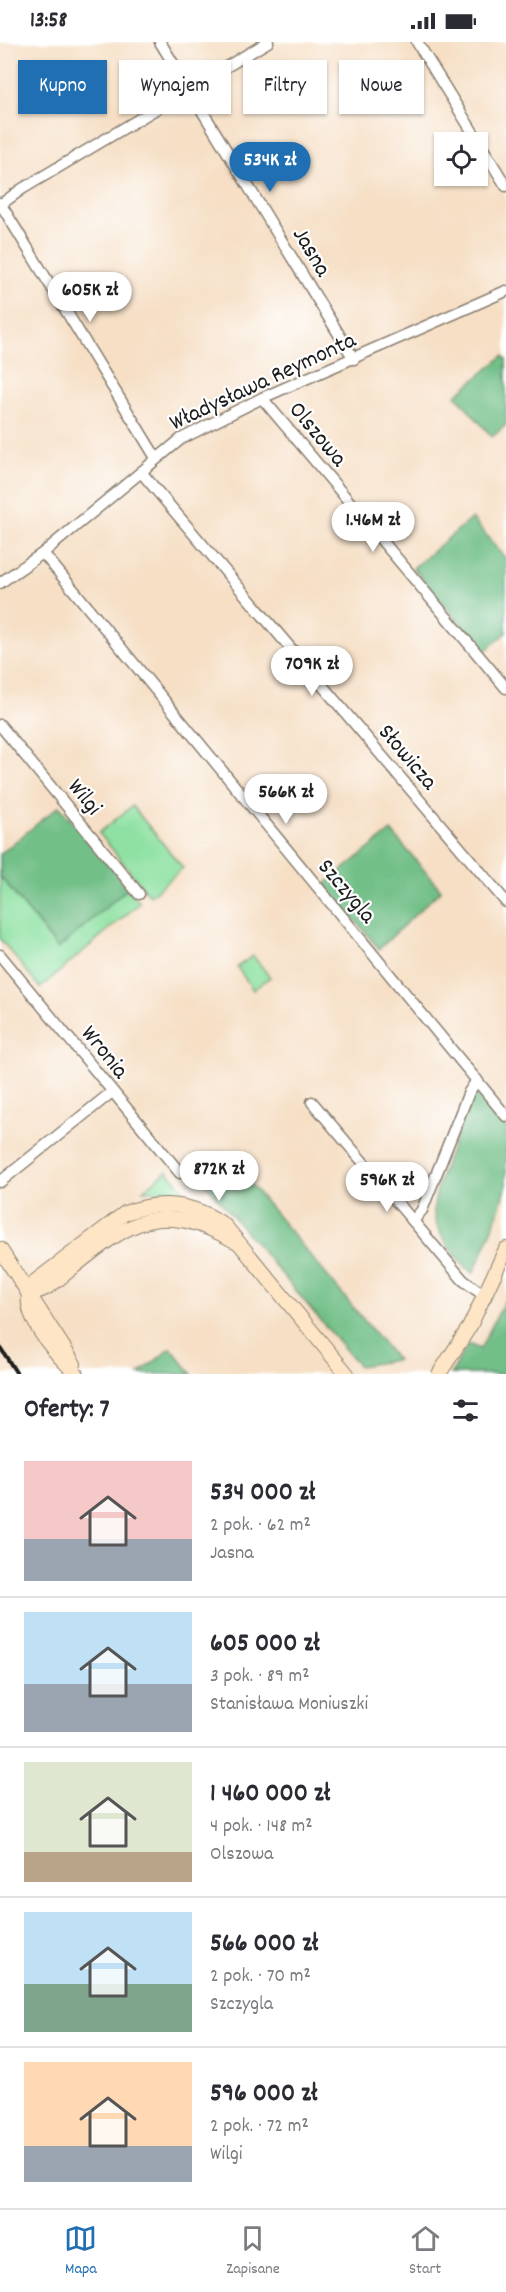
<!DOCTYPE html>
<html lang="pl">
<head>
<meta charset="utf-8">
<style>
  body { margin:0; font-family:Dekko,sans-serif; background:#f2f2f3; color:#2b2b33; height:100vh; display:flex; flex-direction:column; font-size:22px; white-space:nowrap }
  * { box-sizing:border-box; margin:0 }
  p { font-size:20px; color:#7c7c81 }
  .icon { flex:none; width:33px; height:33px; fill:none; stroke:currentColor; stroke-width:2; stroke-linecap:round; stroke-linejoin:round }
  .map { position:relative; height:1332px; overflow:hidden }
  .drawer { display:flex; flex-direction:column; background:#fff; flex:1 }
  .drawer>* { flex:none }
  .banner { position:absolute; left:18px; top:18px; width:471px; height:54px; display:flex; gap:12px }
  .buttons { position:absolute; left:434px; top:90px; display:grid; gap:12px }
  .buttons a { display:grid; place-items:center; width:54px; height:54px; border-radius:0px; background:#fff; box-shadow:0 2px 4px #0004; font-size:30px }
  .price { position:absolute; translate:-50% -51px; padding:0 14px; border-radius:21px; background:#fff; color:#222; font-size:20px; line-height:39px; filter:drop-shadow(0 2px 3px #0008) }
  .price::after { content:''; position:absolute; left:50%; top:36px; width:18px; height:14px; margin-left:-9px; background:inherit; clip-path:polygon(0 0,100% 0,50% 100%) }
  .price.current { background:#1f6fb2; color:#fff }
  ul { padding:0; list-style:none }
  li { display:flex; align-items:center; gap:18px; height:150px; padding:0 24px }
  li+li { border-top:2px solid #e1e1e2 }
  li span { display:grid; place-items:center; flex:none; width:168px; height:120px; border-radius:0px; color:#555 }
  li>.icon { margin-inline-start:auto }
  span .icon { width:72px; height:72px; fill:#fffc; stroke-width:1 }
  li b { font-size:26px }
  h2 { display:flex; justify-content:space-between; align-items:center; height:72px; padding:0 24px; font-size:26px }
  .pill { padding:0 21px; border-radius:0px; background:#fff; box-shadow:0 2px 4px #0004; font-size:21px; line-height:54px }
  .pill.current { background:#1f6fb2; color:#fff }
  .status { display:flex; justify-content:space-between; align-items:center; height:42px; padding:0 30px; background:#fff; direction:ltr }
  .status svg { height:16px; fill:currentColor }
  .tab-bar { display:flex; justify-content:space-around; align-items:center; height:84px; border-top:2px solid #e1e1e2; background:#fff; font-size:16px; color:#7c7c81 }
  .tab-bar a { display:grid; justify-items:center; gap:3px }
  .tab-bar .current { color:#1f6fb2 }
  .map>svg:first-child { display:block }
</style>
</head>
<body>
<div class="status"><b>13:58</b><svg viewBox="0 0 49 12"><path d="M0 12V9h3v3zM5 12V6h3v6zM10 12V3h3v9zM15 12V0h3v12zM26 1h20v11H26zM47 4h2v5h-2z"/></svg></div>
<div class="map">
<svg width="506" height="1332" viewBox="0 0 506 1332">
  <rect width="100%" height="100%" fill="#fff"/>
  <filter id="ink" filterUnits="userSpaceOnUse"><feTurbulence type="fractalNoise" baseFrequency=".0167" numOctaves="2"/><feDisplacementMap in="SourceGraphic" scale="12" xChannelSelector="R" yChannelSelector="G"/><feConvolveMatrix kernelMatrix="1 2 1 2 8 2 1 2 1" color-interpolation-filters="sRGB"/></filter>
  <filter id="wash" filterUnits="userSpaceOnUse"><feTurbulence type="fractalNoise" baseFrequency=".008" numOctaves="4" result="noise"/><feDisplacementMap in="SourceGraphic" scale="24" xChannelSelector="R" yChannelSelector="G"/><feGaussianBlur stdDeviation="1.35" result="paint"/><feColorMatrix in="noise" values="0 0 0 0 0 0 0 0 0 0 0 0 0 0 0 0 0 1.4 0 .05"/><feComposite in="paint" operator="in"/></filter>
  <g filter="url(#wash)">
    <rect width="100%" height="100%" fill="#f6dfc5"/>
    <g fill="#8ee1a2" stroke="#557e5f" stroke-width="1.5">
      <polygon points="132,764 183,826 150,854 99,791"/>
      <polygon points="0,834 58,907 128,846 140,861 40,946 0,897"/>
      <polygon points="253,914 270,935 253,948 237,925"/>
      <polygon points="167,1129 187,1151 188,1153 143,1148"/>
    </g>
    <g fill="#72bf88" stroke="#476e52" stroke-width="1.5">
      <polygon points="503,314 506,317 506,383 492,395 456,353"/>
      <polygon points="472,476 506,517 506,591 484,610 413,526"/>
      <polygon points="59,764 128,846 58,907 0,834 0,812"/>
      <polygon points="391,789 441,848 379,907 325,842"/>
      <path d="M474,1053l11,3 21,27v63l-15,45 -18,41c-16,-14 -37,-39 -39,-61 -2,-28 29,-90 40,-118z"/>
      <polygon points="230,1117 397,1318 359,1324 203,1139"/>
      <polygon points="506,1256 506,1332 451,1332 468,1302 480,1307"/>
      <polygon points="171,1306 192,1332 139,1332"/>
    </g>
  </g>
  <g filter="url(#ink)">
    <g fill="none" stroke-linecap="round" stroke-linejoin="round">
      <g stroke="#897e70" stroke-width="13">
        <g id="street">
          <polyline points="160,0 354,317"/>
          <polyline points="417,0 506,144"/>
          <polyline points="0,161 156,416"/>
          <polyline points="0,163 22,147 268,0"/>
          <polyline points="262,356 506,646"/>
          <polyline points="141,430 506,860"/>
          <polyline points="43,511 506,1074"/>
          <polyline points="0,541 43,511 181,397 262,356 506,249"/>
          <polyline points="0,683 139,852"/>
          <polyline points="0,913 180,1131"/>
          <polyline points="312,1060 463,1238 486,1255"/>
          <polyline points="0,1140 112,1050"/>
          <polyline points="413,1179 422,1168 469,1050 477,1038"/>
        </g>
      </g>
      <g stroke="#897e70" stroke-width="16">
        <g id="secondary">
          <polyline points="0,1207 74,1322"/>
          <path d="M28,1251c18,-1 29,-13 43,-24 62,-50 88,-69 164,-28"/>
          <path d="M76,1332c-20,-20 -66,-68 -39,-94l88,-67c35,-14 70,-10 100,13l122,148"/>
          <polyline points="439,1332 470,1284 506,1207"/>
        </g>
      </g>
      <use href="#street" stroke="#fff" stroke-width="10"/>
      <use href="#secondary" stroke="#fde5c5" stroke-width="14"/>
      <polyline stroke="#1c1c1c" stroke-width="4" points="0,1305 17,1332"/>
    </g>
  </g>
  <g text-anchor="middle" stroke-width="4.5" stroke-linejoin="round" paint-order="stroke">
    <g font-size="24" fill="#1c1c1c" stroke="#fff">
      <text transform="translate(313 209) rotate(59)" y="8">Jasna</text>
      <text transform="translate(262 338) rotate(-25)" y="8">Władysława Reymonta</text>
      <text transform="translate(319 391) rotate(50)" y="8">Olszowa</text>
      <text transform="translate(409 714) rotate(50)" y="8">Słowicza</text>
      <text transform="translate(86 754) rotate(51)" y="8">Wilgi</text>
      <text transform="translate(348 848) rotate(50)" y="8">Szczygla</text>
      <text transform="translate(106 1009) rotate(51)" y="8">Wronia</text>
    </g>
  </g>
</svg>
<div class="buttons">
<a><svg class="icon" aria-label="locate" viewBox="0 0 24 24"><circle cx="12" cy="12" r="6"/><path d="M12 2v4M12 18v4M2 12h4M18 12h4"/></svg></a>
</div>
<b class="price current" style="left:270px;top:151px">534K zł</b>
<b class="price" style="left:90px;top:281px">605K zł</b>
<b class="price" style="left:373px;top:511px">1.46M zł</b>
<b class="price" style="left:312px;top:655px">709K zł</b>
<b class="price" style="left:286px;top:783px">566K zł</b>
<b class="price" style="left:219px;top:1160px">872K zł</b>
<b class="price" style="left:387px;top:1171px">596K zł</b>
<div class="banner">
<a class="pill current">Kupno</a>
<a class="pill">Wynajem</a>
<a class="pill">Filtry</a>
<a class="pill">Nowe</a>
</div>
</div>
<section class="drawer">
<h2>Oferty: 7<svg class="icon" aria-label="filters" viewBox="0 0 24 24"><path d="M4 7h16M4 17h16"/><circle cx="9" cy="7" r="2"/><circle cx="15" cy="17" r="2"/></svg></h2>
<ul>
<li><span style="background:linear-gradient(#f6c9c9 65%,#9aa5b1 0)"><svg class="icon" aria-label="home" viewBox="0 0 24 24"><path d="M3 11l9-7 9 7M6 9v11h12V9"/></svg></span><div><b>534 000 zł</b><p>2 pok. · 62 m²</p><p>Jasna</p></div></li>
<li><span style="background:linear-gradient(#bfe0f5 60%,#9aa5b1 0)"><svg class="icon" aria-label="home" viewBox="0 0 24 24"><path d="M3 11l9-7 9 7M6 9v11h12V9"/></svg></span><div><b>605 000 zł</b><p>3 pok. · 89 m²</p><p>Stanisława Moniuszki</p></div></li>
<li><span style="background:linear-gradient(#dfe7d0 75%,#b9a48a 0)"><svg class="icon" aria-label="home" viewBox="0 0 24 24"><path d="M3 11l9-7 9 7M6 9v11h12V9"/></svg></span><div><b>1 460 000 zł</b><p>4 pok. · 148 m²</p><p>Olszowa</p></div></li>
<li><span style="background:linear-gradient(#bfe0f5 60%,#7fa58c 0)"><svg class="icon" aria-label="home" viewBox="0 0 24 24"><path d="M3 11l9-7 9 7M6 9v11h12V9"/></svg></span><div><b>566 000 zł</b><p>2 pok. · 70 m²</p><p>Szczygla</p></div></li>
<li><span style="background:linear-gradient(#ffd9b3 70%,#9aa5b1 0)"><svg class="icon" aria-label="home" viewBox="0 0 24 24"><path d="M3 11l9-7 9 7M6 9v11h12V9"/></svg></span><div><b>596 000 zł</b><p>2 pok. · 72 m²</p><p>Wilgi</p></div></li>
</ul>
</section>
<nav class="tab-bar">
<a class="current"><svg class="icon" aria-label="map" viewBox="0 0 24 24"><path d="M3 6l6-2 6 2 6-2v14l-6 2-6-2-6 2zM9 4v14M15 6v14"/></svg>Mapa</a>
<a><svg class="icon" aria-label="saved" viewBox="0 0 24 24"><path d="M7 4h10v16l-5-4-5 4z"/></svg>Zapisane</a>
<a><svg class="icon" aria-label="home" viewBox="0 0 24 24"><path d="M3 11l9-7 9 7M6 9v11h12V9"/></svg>Start</a>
</nav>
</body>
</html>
